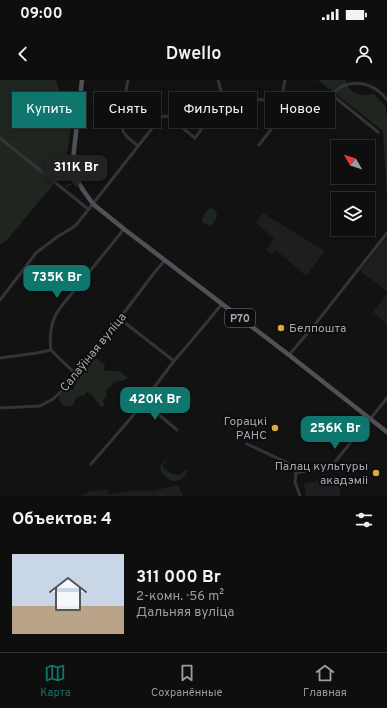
<!DOCTYPE html>
<html lang="ru">
<head>
<meta charset="utf-8">
<style>
  body { margin:0; font-family:Overpass,sans-serif; background:#171717; color:#f1f3f6; height:100vh; display:flex; flex-direction:column; font-size:15px; white-space:nowrap }
  * { box-sizing:border-box; margin:0 }
  p { font-size:13px; color:#9b9c9e }
  .icon { flex:none; width:22px; height:22px; fill:none; stroke:currentColor; stroke-width:2; stroke-linecap:round; stroke-linejoin:round }
  .map { position:relative; height:416px; overflow:hidden }
  .sheet { display:flex; flex-direction:column; background:#0e0e0e; flex:1 }
  .sheet>* { flex:none }
  .guide { position:absolute; left:12px; top:12px; width:363px; height:36px; display:flex; gap:8px }
  .needle { width:26px; rotate:309deg }
  .fabs { position:absolute; left:331px; top:60px; display:grid; gap:8px }
  .fabs a { display:grid; place-items:center; width:44px; height:44px; border-radius:0px; background:#0e0e0e; box-shadow:0 2px 10px #0003,0 0 0 1px #2e2e2e; font-size:20px }
  .price { position:absolute; translate:-50% -34px; padding:0 9px; border-radius:8px; background:#0f766e; color:#fff; font-size:13px; line-height:26px; filter:drop-shadow(0 1px 2px #0008) }
  .price::after { content:''; position:absolute; left:50%; top:24px; width:12px; height:9px; margin-left:-6px; background:inherit; clip-path:polygon(0 0,100% 0,50% 100%) }
  .price.active { background:#222; color:#fff }
  ul { padding:0; list-style:none }
  li { display:flex; align-items:center; gap:12px; height:100px; padding:0 12px }
  li+li { border-top:1px solid #2e2e2e }
  li span { display:grid; place-items:center; flex:none; width:112px; height:80px; border-radius:0px; color:#555 }
  li>.icon { margin-inline-start:auto }
  span .icon { width:48px; height:48px; fill:#fffc; stroke-width:1 }
  li b { font-size:17px }
  h2 { display:flex; justify-content:space-between; align-items:center; height:48px; padding:0 12px; font-size:17px }
  .pill { padding:0 14px; border-radius:0px; background:#0e0e0e; box-shadow:0 2px 10px #0003,0 0 0 1px #2e2e2e; font-size:14px; line-height:36px }
  .pill.active { background:#0f766e; color:#fff }
  .status { display:flex; justify-content:space-between; align-items:center; height:28px; padding:0 20px; background:#0e0e0e; direction:ltr }
  .status svg { height:11px; fill:currentColor }
  header { display:flex; justify-content:space-between; align-items:center; height:52px; padding:0 12px; background:#0e0e0e; font-size:18px; font-weight:600 }
  .menu { display:flex; justify-content:space-around; align-items:center; height:56px; border-top:1px solid #2e2e2e; background:#0e0e0e; font-size:11px; color:#9b9c9e }
  .menu a { display:grid; justify-items:center; gap:2px }
  .menu .active { color:#0f766e }
  .map>svg:first-child { display:block }
</style>
</head>
<body>
<div class="status"><b>09:00</b><svg viewBox="0 0 49 12"><path d="M0 12V9h3v3zM5 12V6h3v6zM10 12V3h3v9zM15 12V0h3v12zM26 1h20v11H26zM47 4h2v5h-2z"/></svg></div>
<header><svg class="icon" aria-label="back" viewBox="0 0 24 24"><path d="M15 5l-7 7 7 7"/></svg>Dwello<svg class="icon" aria-label="person" viewBox="0 0 24 24"><circle cx="12" cy="8" r="4"/><path d="M4 21q1-7 8-7t8 7"/></svg></header>
<div class="map">
<svg width="387" height="416" viewBox="0 0 387 416">
  <rect width="100%" height="100%" fill="#121213"/>
  <g fill="#1e1e20">
    <polygon points="263,133 325,171 306,196 276,170 272,175 266,170 274,159 256,142"/>
    <polygon points="387,156 387,211 360,191"/>
    <polygon points="387,214 387,245 373,232"/>
    <polygon points="337,396 341,416 306,416 304,404"/>
    <polygon points="178,405 183,416 82,416 87,412 107,409 108,414 139,410 152,411"/>
  </g>
  <g fill="#1f2620">
    <polygon points="0,0 56,0 67,36 72,40 64,94 51,107 7,160 0,165"/>
    <path d="M318,0h28c-1,7 8,14 15,15 4,1 9,-1 13,-1l12,13v7l1,2v83l-4,-68z"/>
    <path d="M211,128l4,2 2,5c0,4 -4,11 -9,10 -2,-1 -4,-2 -6,-3 0,-5 4,-12 9,-14z"/>
    <polygon points="93,277 97,279 105,285 104,289 106,291 119,291 128,298 125,300 115,302 106,310 107,315 103,320 104,326 101,327 91,314 87,312 83,316 80,316 76,318 73,325 70,327 63,325 59,320 60,315 68,308 71,310 74,309 74,306 76,304 76,300"/>
    <path d="M166,380l1,2 -5,3c3,7 12,10 19,10l2,-4h4c-5,17 -26,10 -27,-5z"/>
  </g>
  <g fill="none" stroke-linecap="round" stroke-linejoin="round">
    <polyline stroke="#2f363c" stroke-width="1" points="66,107 68,105 72,104"/>
    <g stroke="#343438" stroke-width="3">
      <path d="M128,0c-2,10 -9,46 -4,53 3,5 10,9 14,13"/>
      <polyline points="221,14 237,18 296,22 331,14 378,52"/>
      <path d="M331,14c5,-3 9,-7 14,-9 16,-5 32,1 42,15"/>
      <polyline points="286,30 291,25 296,22"/>
      <polyline points="0,58 88,129"/>
      <path d="M259,65l27,-35c-4,-11 -4,-18 -1,-30"/>
      <path d="M0,220l20,-26 16,-21 21,-16 15,-9 5,-4 84,-107 4,-1 4,1 26,21c7,-10 26,-33 26,-45 0,-4 -2,-9 -3,-13"/>
      <polyline points="120,239 174,281"/>
      <polyline points="289,275 316,243 387,153"/>
      <polyline points="0,278 37,273 51,270"/>
      <path d="M77,295l-17,-16 -9,-9c-2,-15 0,-30 9,-42l64,-79"/>
      <polyline points="143,321 177,350"/>
      <polyline points="0,328 40,326 53,319 66,307 77,295 154,193 165,180"/>
      <polyline points="247,364 288,383 294,387 296,393 295,402 300,416"/>
      <polyline points="91,384 131,338 174,281 192,260 222,224"/>
      <path d="M296,393l35,-7 2,-1c17,-23 36,-44 54,-67"/>
    </g>
    <polyline stroke="#505157" stroke-width="4.5" points="82,0 77,44 73,79 73,88 77,100 83,110 93,124 124,149 289,275 387,352"/>
  </g>
  <g fill="#dca842" stroke="#0d0d0e" stroke-width="1.5">
    <circle cx="281" cy="248" r="4"/>
    <circle cx="275" cy="348" r="4"/>
    <circle cx="376" cy="393" r="4"/>
  </g>
  <g text-anchor="middle" stroke-width="4" stroke-linejoin="round" paint-order="stroke">
    <rect fill="#0d0d0e" stroke="#777a81" stroke-width="1" x="225" y="229" width="30" height="18" rx="3"/>
    <g font-size="11" font-weight="bold" fill="#a5a9b2">
      <text x="240" y="242">Р70</text>
    </g>
    <g font-size="12" fill="#a5a9b2" stroke="#0d0d0e" text-anchor="end">
      <text x="289" y="252" text-anchor="start">Белпошта</text>
      <text x="267" y="345">Горацкі<tspan x="267" dy="14">РАНС</tspan></text>
      <text x="368" y="390">Палац культуры<tspan x="368" dy="14">акадэміі</tspan></text>
    </g>
    <g font-size="12" fill="#a5a9b2" stroke="#0d0d0e">
      <text transform="translate(93 272) rotate(-51)" y="4">Салаўіная вуліца</text>
    </g>
  </g>
</svg>
<div class="fabs">
<a><svg class="needle" viewBox="-14 -14 28 28"><path d="M0-13l5 13h-10z" fill="#e53935"/><path d="M0 13l5-13h-10z" fill="#9b9c9e"/></svg></a>
<a><svg class="icon" aria-label="layers" viewBox="0 0 24 24"><path d="M12 4l9 5-9 5-9-5zM3 14l9 5 9-5"/></svg></a>
</div>
<b class="price active" style="left:76px;top:109px">311K Br</b>
<b class="price" style="left:57px;top:219px">735K Br</b>
<b class="price" style="left:155px;top:341px">420K Br</b>
<b class="price" style="left:335px;top:370px">256K Br</b>
<div class="guide">
<a class="pill active">Купить</a>
<a class="pill">Снять</a>
<a class="pill">Фильтры</a>
<a class="pill">Новое</a>
</div>
</div>
<section class="sheet">
<h2>Объектов: 4<svg class="icon" aria-label="filters" viewBox="0 0 24 24"><path d="M4 7h16M4 17h16"/><circle cx="9" cy="7" r="2"/><circle cx="15" cy="17" r="2"/></svg></h2>
<ul>
<li><span style="background:linear-gradient(#c9d6e8 65%,#b9a48a 0)"><svg class="icon" aria-label="home" viewBox="0 0 24 24"><path d="M3 11l9-7 9 7M6 9v11h12V9"/></svg></span><div><b>311 000 Br</b><p>2-комн. · 56 m²</p><p>Дальняя вуліца</p></div></li>
</ul>
</section>
<nav class="menu">
<a class="active"><svg class="icon" aria-label="map" viewBox="0 0 24 24"><path d="M3 6l6-2 6 2 6-2v14l-6 2-6-2-6 2zM9 4v14M15 6v14"/></svg>Карта</a>
<a><svg class="icon" aria-label="saved" viewBox="0 0 24 24"><path d="M7 4h10v16l-5-4-5 4z"/></svg>Сохранённые</a>
<a><svg class="icon" aria-label="home" viewBox="0 0 24 24"><path d="M3 11l9-7 9 7M6 9v11h12V9"/></svg>Главная</a>
</nav>
</body>
</html>
